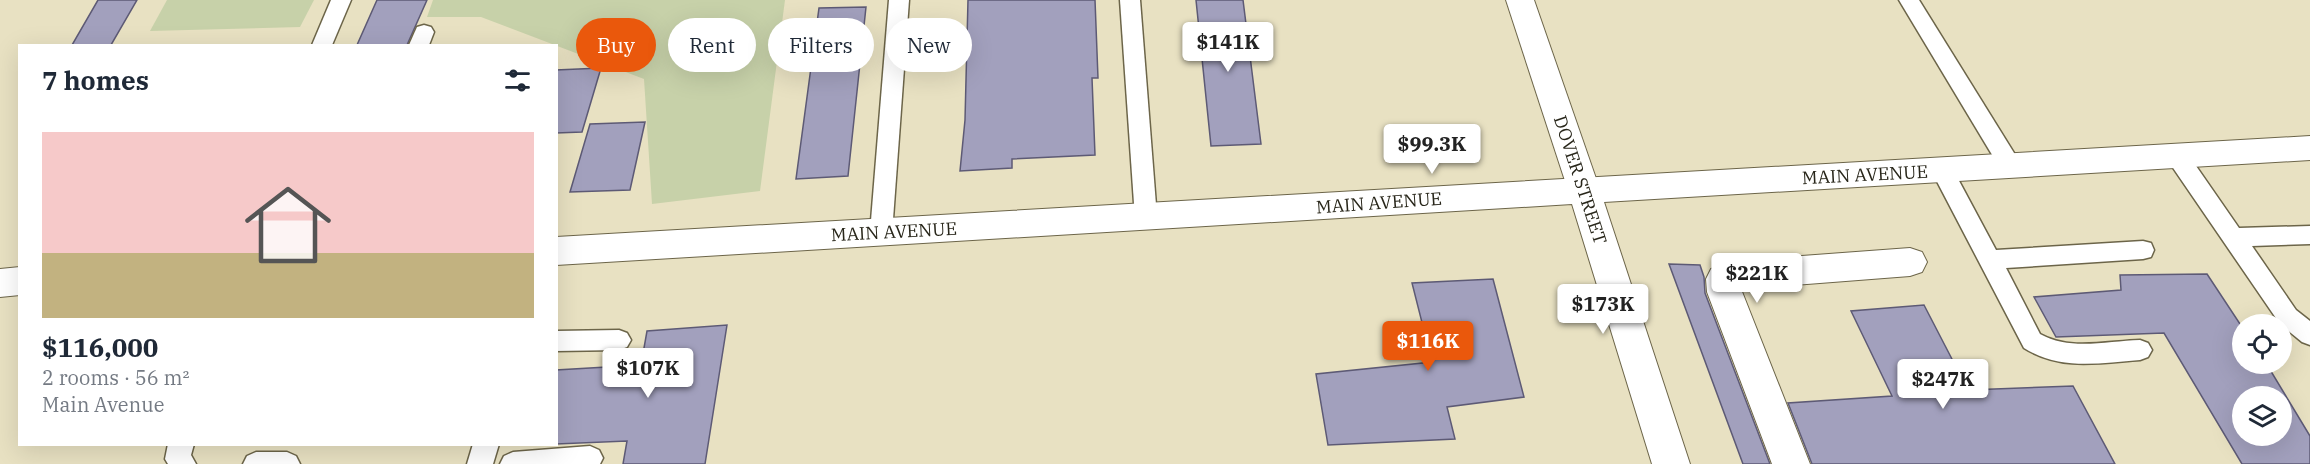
<!DOCTYPE html>
<html lang="en">
<head>
<meta charset="utf-8">
<style>
  body { margin:0; font-family:"IBM Plex Serif",serif; background:#f6f6f7; color:#1f2937; height:100vh; display:flex; flex-direction:column; font-size:22px; white-space:nowrap }
  * { box-sizing:border-box; margin:0 }
  p { font-size:20px; color:#747a83 }
  .icon { flex:none; width:33px; height:33px; fill:none; stroke:currentColor; stroke-width:2; stroke-linecap:round; stroke-linejoin:round }
  .map { position:relative; flex:1; overflow:hidden }
  .panel { position:absolute; left:18px; top:44px; width:540px; height:402px; display:flex; flex-direction:column; background:#fff; border-radius:0px; box-shadow:0 6px 24px #0002 }
  .panel>* { flex:none }
  .top-card { position:absolute; left:576px; top:18px; width:570px; height:54px; display:flex; gap:12px }
  .tools { position:absolute; left:2232px; top:314px; display:grid; gap:12px }
  .tools a { display:grid; place-items:center; width:60px; height:60px; border-radius:50%; background:#fff; box-shadow:0 6px 24px #0002; font-size:30px }
  .price { position:absolute; translate:-50% -51px; padding:0 14px; border-radius:6px; background:#fff; color:#222; font-size:20px; line-height:39px; filter:drop-shadow(0 2px 3px #0008) }
  .price::after { content:''; position:absolute; left:50%; top:36px; width:18px; height:14px; margin-left:-9px; background:inherit; clip-path:polygon(0 0,100% 0,50% 100%) }
  .price.selected { background:#ea580c; color:#fff }
  ul { padding:0; list-style:none }
  li { display:grid; align-content:center; gap:12px; height:318px; padding:0 24px }
  li+li { border-top:2px solid #e0e1e3 }
  li span { display:grid; place-items:center; height:186px; border-radius:0px; color:#555 }
  li>.icon { margin-inline-start:auto }
  span .icon { width:108px; height:108px; fill:#fffc; stroke-width:1 }
  li b { font-size:26px }
  h2 { display:flex; justify-content:space-between; align-items:center; height:72px; padding:0 24px; font-size:26px }
  .chip { padding:0 21px; border-radius:27px; background:#fff; box-shadow:0 6px 24px #0002; font-size:21px; line-height:54px }
  .chip.selected { background:#ea580c; color:#fff }
  .map>svg:first-child { display:block }
</style>
</head>
<body>
<div class="map">
<svg width="2310" height="464" viewBox="0 0 2310 464">
  <rect width="100%" height="100%" fill="#e8e1c2"/>
  <g fill="#c7d1a9">
    <polygon points="167,0 314,0 300,27 150,31"/>
    <polygon points="433,0 785,0 760,191 652,204 644,79 481,17 427,17"/>
  </g>
  <g fill="#a2a0bd" stroke="#5d5a75" stroke-width="1.5" fill-rule="evenodd">
    <polygon points="98,0 137,0 111,45 72,45"/>
    <polygon points="377,0 427,0 407,45 357,45"/>
    <polygon points="968,0 1095,0 1098,78 1092,78 1095,155 1012,159 1012,168 960,171 965,120"/>
    <polygon points="1196,0 1243,0 1261,144 1211,146"/>
    <polygon points="866,7 848,176 796,179 819,8"/>
    <polygon points="601,68 582,132 556,133 556,70"/>
    <polygon points="645,122 630,190 570,192 590,124"/>
    <polygon points="1669,264 1700,265 1704,277 1705,293 1770,464 1743,464"/>
    <path d="M2207,274l35,53v36h24l44,73v28h-68l-78,-131 -108,4 -22,-40 87,-7 -1,-15zM2242,396h40v39h-40z"/>
    <polygon points="1493,279 1524,397 1447,407 1455,439 1328,445 1316,374 1432,362 1412,283"/>
    <polygon points="1924,305 1968,390 2073,386 2115,464 1812,464 1788,403 1892,396 1851,311"/>
    <polygon points="727,325 705,464 623,464 627,441 556,444 556,370 641,365 647,331"/>
  </g>
  <g fill="none" stroke-linecap="round" stroke-linejoin="round">
    <g stroke="#6c6549" stroke-width="3">
      <g id="lane">
        <polygon points="331,0 351,0 332,45 312,45"/>
        <polygon points="889,0 909,0 892,233 889,240 881,242 873,240 870,233"/>
        <polygon points="1120,0 1140,0 1157,218 1154,224 1146,227 1138,224 1135,218"/>
        <polygon points="1899,0 1919,0 2019,161 2022,167 2019,173 2011,176 2003,173"/>
        <polygon points="424,25 431,27 434,32 429,45 409,45 417,27"/>
        <polygon points="2177,148 2185,150 2239,228 2310,226 2310,244 2252,246 2296,310 2310,321 2310,345 2302,342 2280,324 2169,162 2166,156 2169,150"/>
        <path d="M1942,161l8,3 46,86 147,-9 8,2 3,7 -3,7 -8,2 -137,9 34,66c30,17 67,7 100,6l8,3 4,7 -4,7 -8,3c-41,3 -79,11 -116,-12l-93,-178 3,-6z"/>
        <polygon points="619,330 627,333 631,340 627,347 619,350 556,351 556,331"/>
        <polygon points="168,444 194,444 191,455 196,464 168,464 165,459"/>
        <polygon points="473,444 499,444 493,464 467,464"/>
        <polygon points="590,446 599,450 603,458 600,464 500,464 504,456 513,452"/>
        <polygon points="256,452 287,452 296,456 300,464 243,464 247,456"/>
      </g>
    </g>
    <g stroke="#6c6549" stroke-width="2">
      <g id="street">
        <polygon points="1506,0 1534,0 1600,190 1595,199 1584,203 1573,199 1568,190"/>
        <polygon points="1910,248 1922,252 1927,262 1922,272 1910,276 1741,289 1810,464 1772,464 1707,292 1706,279 1711,269 1734,261"/>
      </g>
    </g>
    <g stroke="#6c6549" stroke-width="2">
      <g id="secondary">
        <polygon points="2310,136 2310,160 1604,202 1690,464 1652,464 1572,204 556,265 556,237"/>
        <polygon points="20,267 20,295 0,297 0,269"/>
      </g>
    </g>
    <use href="#lane" fill="#fff" fill-rule="evenodd"/>
    <use href="#street" fill="#fff" fill-rule="evenodd"/>
    <use href="#secondary" fill="#fff" fill-rule="evenodd"/>
  </g>
  <g text-anchor="middle" stroke-width="6" stroke-linejoin="round" paint-order="stroke">
    <g font-size="18" fill="#28261a" stroke="#fff">
      <text transform="translate(1865 175) rotate(-3)" y="6">MAIN AVENUE</text>
      <text transform="translate(1580 180) rotate(72)" y="6">DOVER STREET</text>
      <text transform="translate(1379 203) rotate(-4)" y="6">MAIN AVENUE</text>
      <text transform="translate(894 232) rotate(-3)" y="6">MAIN AVENUE</text>
    </g>
  </g>
</svg>
<div class="tools">
<a><svg class="icon" aria-label="locate" viewBox="0 0 24 24"><circle cx="12" cy="12" r="6"/><path d="M12 2v4M12 18v4M2 12h4M18 12h4"/></svg></a>
<a><svg class="icon" aria-label="layers" viewBox="0 0 24 24"><path d="M12 4l9 5-9 5-9-5zM3 14l9 5 9-5"/></svg></a>
</div>
<b class="price" style="left:1228px;top:73px">$141K</b>
<b class="price" style="left:1432px;top:175px">$99.3K</b>
<b class="price" style="left:1757px;top:304px">$221K</b>
<b class="price" style="left:1603px;top:335px">$173K</b>
<b class="price selected" style="left:1428px;top:372px">$116K</b>
<b class="price" style="left:648px;top:399px">$107K</b>
<b class="price" style="left:1943px;top:410px">$247K</b>
<div class="top-card">
<a class="chip selected">Buy</a>
<a class="chip">Rent</a>
<a class="chip">Filters</a>
<a class="chip">New</a>
</div>
<section class="panel">
<h2>7 homes<svg class="icon" aria-label="filters" viewBox="0 0 24 24"><path d="M4 7h16M4 17h16"/><circle cx="9" cy="7" r="2"/><circle cx="15" cy="17" r="2"/></svg></h2>
<ul>
<li><span style="background:linear-gradient(#f6c9c9 65%,#c2b280 0)"><svg class="icon" aria-label="home" viewBox="0 0 24 24"><path d="M3 11l9-7 9 7M6 9v11h12V9"/></svg></span><div><b>$116,000</b><p>2 rooms · 56 m²</p><p>Main Avenue</p></div></li>
</ul>
</section>
</div>
</body>
</html>
